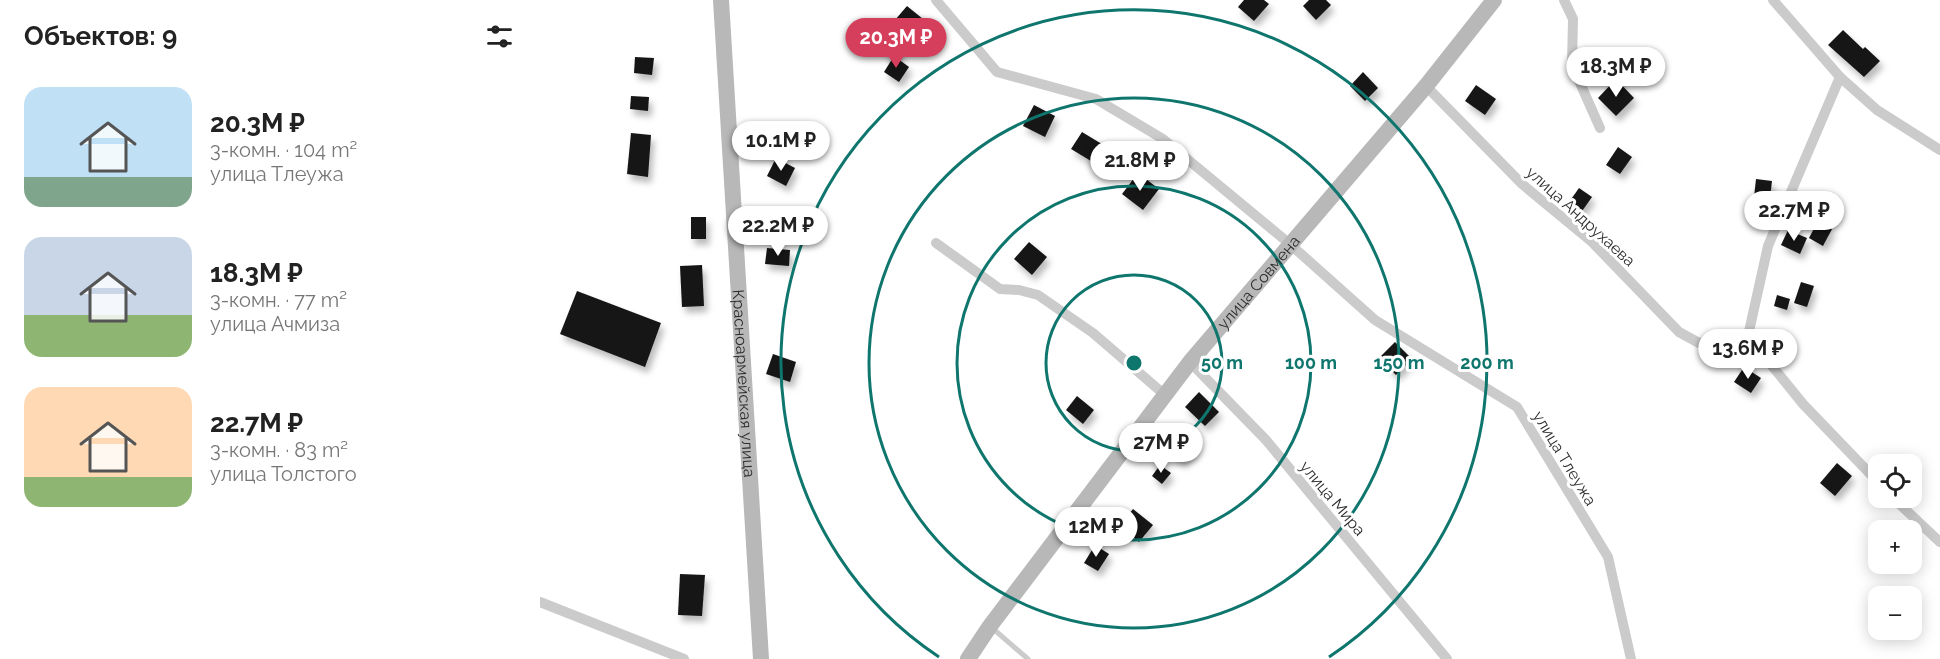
<!DOCTYPE html>
<html lang="ru">
<head>
<meta charset="utf-8">
<style>
  body { margin:0; font-family:Raleway,sans-serif; background:#f6f6f6; color:#222; height:100vh; display:flex; flex-direction:column; font-size:22px; white-space:nowrap }
  * { box-sizing:border-box; margin:0 }
  p { font-size:20px; color:#767676 }
  .icon { flex:none; width:33px; height:33px; fill:none; stroke:currentColor; stroke-width:2; stroke-linecap:round; stroke-linejoin:round }
  .map { position:relative; flex:1; overflow:hidden }
  .sheet { display:flex; flex-direction:column; background:#fff; width:540px }
  .sheet>* { flex:none }
  .tools { position:absolute; left:1328px; top:454px; display:grid; gap:12px }
  .tools a { display:grid; place-items:center; width:54px; height:54px; border-radius:12px; background:#fff; box-shadow:0 3px 15px #0003; font-size:30px }
  .price { position:absolute; translate:-50% -51px; padding:0 14px; border-radius:21px; background:#fff; color:#222; font-size:20px; line-height:39px; filter:drop-shadow(0 2px 3px #0008) }
  .price::after { content:''; position:absolute; left:50%; top:36px; width:18px; height:14px; margin-left:-9px; background:inherit; clip-path:polygon(0 0,100% 0,50% 100%) }
  .price.current { background:#d63f5b; color:#fff }
  ul { padding:0; list-style:none }
  li { display:flex; align-items:center; gap:18px; height:150px; padding:0 24px }
  li span { display:grid; place-items:center; flex:none; width:168px; height:120px; border-radius:18px; color:#555 }
  li>.icon { margin-inline-start:auto }
  span .icon { width:72px; height:72px; fill:#fffc; stroke-width:1 }
  li b { font-size:26px }
  h2 { display:flex; justify-content:space-between; align-items:center; height:72px; padding:0 24px; font-size:26px }
  main { display:flex; flex:1; min-height:0 }
  .map>svg:first-child { display:block }
</style>
</head>
<body>
<main>
<section class="sheet">
<h2>Объектов: 9<svg class="icon" aria-label="filters" viewBox="0 0 24 24"><path d="M4 7h16M4 17h16"/><circle cx="9" cy="7" r="2"/><circle cx="15" cy="17" r="2"/></svg></h2>
<ul>
<li><span style="background:linear-gradient(#bfe0f5 75%,#7fa58c 0)"><svg class="icon" aria-label="home" viewBox="0 0 24 24"><path d="M3 11l9-7 9 7M6 9v11h12V9"/></svg></span><div><b>20.3M ₽</b><p>3-комн. · 104 m²</p><p>улица Тлеужа</p></div></li>
<li><span style="background:linear-gradient(#c9d6e8 65%,#8fb573 0)"><svg class="icon" aria-label="home" viewBox="0 0 24 24"><path d="M3 11l9-7 9 7M6 9v11h12V9"/></svg></span><div><b>18.3M ₽</b><p>3-комн. · 77 m²</p><p>улица Ачмиза</p></div></li>
<li><span style="background:linear-gradient(#ffd9b3 75%,#8fb573 0)"><svg class="icon" aria-label="home" viewBox="0 0 24 24"><path d="M3 11l9-7 9 7M6 9v11h12V9"/></svg></span><div><b>22.7M ₽</b><p>3-комн. · 83 m²</p><p>улица Толстого</p></div></li>
</ul>
</section>
<div class="map">
<svg width="1400" height="659" viewBox="0 0 1400 659">
  <defs>
    <filter id="shadow"><feDropShadow dx="3.5" dy="6" stdDeviation="3" flood-color="#0004"/></filter>
  </defs>
  <rect width="100%" height="100%" fill="#fff"/>
  <g fill="#151515" filter="url(#shadow)">
    <polygon points="704,0 724,0 729,4 714,21 698,7"/>
    <polygon points="769,0 786,0 791,5 776,20 763,6"/>
    <polygon points="367,6 383,19 363,42 356,56 341,46 357,22 355,20"/>
    <polygon points="1303,30 1323,49 1325,47 1340,61 1324,77 1288,45"/>
    <polygon points="354,56 369,67 359,82 344,72"/>
    <polygon points="95,57 114,58 112,75 94,73"/>
    <polygon points="823,72 838,88 825,101 810,86"/>
    <polygon points="1076,79 1094,98 1076,116 1058,98"/>
    <polygon points="936,85 956,99 945,115 925,101"/>
    <polygon points="91,96 109,97 108,111 90,109"/>
    <polygon points="494,105 515,116 505,137 483,126"/>
    <polygon points="542,132 575,152 581,144 597,156 585,171 557,150 551,161 531,149"/>
    <polygon points="91,133 111,135 108,177 87,174"/>
    <polygon points="1078,147 1092,157 1080,174 1066,165"/>
    <polygon points="236,158 255,168 246,186 227,176"/>
    <polygon points="598,173 619,189 603,210 582,194"/>
    <polygon points="1216,179 1232,181 1230,198 1214,197"/>
    <polygon points="1039,188 1052,197 1040,214 1027,205"/>
    <polygon points="226,207 244,210 241,230 222,227"/>
    <rect x="151" y="217" width="15" height="22"/>
    <polygon points="1278,221 1292,229 1283,246 1269,238"/>
    <polygon points="1248,230 1267,238 1260,254 1241,245"/>
    <polygon points="489,242 507,257 492,275 474,259"/>
    <polygon points="227,248 250,250 249,266 225,264"/>
    <polygon points="162,265 164,306 142,307 140,266"/>
    <polygon points="1261,282 1274,286 1267,307 1254,303"/>
    <polygon points="37,291 121,323 105,367 20,334"/>
    <polygon points="1237,295 1250,299 1247,310 1234,306"/>
    <polygon points="855,342 872,359 856,375 839,358"/>
    <polygon points="233,354 256,362 250,382 226,374"/>
    <polygon points="1204,367 1221,378 1211,393 1194,382"/>
    <polygon points="659,392 679,412 665,426 645,407"/>
    <polygon points="537,396 554,410 543,424 526,410"/>
    <polygon points="641,436 654,448 642,462 629,450"/>
    <polygon points="1297,463 1312,476 1295,496 1280,483"/>
    <polygon points="620,465 631,473 622,484 612,476"/>
    <polygon points="593,509 613,525 599,542 579,526"/>
    <polygon points="555,545 569,554 558,571 544,563"/>
    <polygon points="140,574 165,575 162,616 138,615"/>
  </g>
  <g fill="none" stroke-linecap="round" stroke-linejoin="round">
    <polyline stroke="#cbcbcb" stroke-width="5" points="451,627 488,659"/>
    <g stroke="#cbcbcb" stroke-width="10">
      <polyline points="396,0 457,72 556,99 623,139 751,245 835,320 977,407 1068,557 1091,659"/>
      <polyline points="1024,0 1033,19 1032,65 1060,128"/>
      <polyline points="1233,0 1300,77 1337,110 1400,150"/>
      <polyline points="886,86 982,184 1052,242 1139,332 1159,343 1208,336 1263,404 1338,482"/>
      <polyline points="396,243 460,289 479,290 498,295 553,333 625,395"/>
      <polyline points="1208,336 1228,246 1300,77"/>
      <polyline points="650,362 726,440 907,659"/>
      <polyline points="1353,498 1400,542"/>
      <polyline points="0,602 144,659"/>
    </g>
    <g stroke="#b8b8b8" stroke-width="16">
      <path id="s1" d="M181,0l40,659"/>
      <path id="s2" d="M428,659l22,-33 200,-264 236,-276 68,-86"/>
    </g>
  </g>
  <g fill="none" stroke="#0f766e" stroke-width="3">
    <circle cx="594" cy="363" r="88"/>
    <circle cx="594" cy="363" r="177"/>
    <circle cx="594" cy="363" r="265"/>
    <path d="M399 657A353 353 0 1 1 789 657"/>
  </g>
  <g text-anchor="middle" stroke-width="6" stroke-linejoin="round" paint-order="stroke">
    <g font-size="16" fill="#2e2e2e" stroke="#fff">
      <text transform="translate(1041 216) rotate(42)" y="6">улица Андрухаева</text>
      <text dy="6" stroke="none"><textPath href="#s2" startOffset="476">улица Совмена</textPath></text>
      <text dy="6" stroke="none"><textPath href="#s1" startOffset="384">Красноармейская улица</textPath></text>
      <text transform="translate(1025 458) rotate(59)" y="6">улица Тлеужа</text>
      <text transform="translate(793 498) rotate(50)" y="6">улица Мира</text>
    </g>
  </g>
  <circle cx="594" cy="363" r="9" fill="#0f766e" stroke="#fff" stroke-width="3"/>
  <g font-size="18" text-anchor="middle" font-weight="bold" fill="#0f766e" stroke="#fff" stroke-width="6" stroke-linejoin="round" paint-order="stroke">
    <text x="682" y="369">50 m</text>
    <text x="771" y="369">100 m</text>
    <text x="859" y="369">150 m</text>
    <text x="947" y="369">200 m</text>
  </g>
</svg>
<div class="tools">
<a><svg class="icon" aria-label="locate" viewBox="0 0 24 24"><circle cx="12" cy="12" r="6"/><path d="M12 2v4M12 18v4M2 12h4M18 12h4"/></svg></a>
<a>+</a>
<a>−</a>
</div>
<b class="price current" style="left:356px;top:69px">20.3M ₽</b>
<b class="price" style="left:1076px;top:98px">18.3M ₽</b>
<b class="price" style="left:241px;top:172px">10.1M ₽</b>
<b class="price" style="left:600px;top:192px">21.8M ₽</b>
<b class="price" style="left:1254px;top:242px">22.7M ₽</b>
<b class="price" style="left:238px;top:257px">22.2M ₽</b>
<b class="price" style="left:1208px;top:380px">13.6M ₽</b>
<b class="price" style="left:621px;top:474px">27M ₽</b>
<b class="price" style="left:556px;top:558px">12M ₽</b>
</div>
</main>
</body>
</html>
